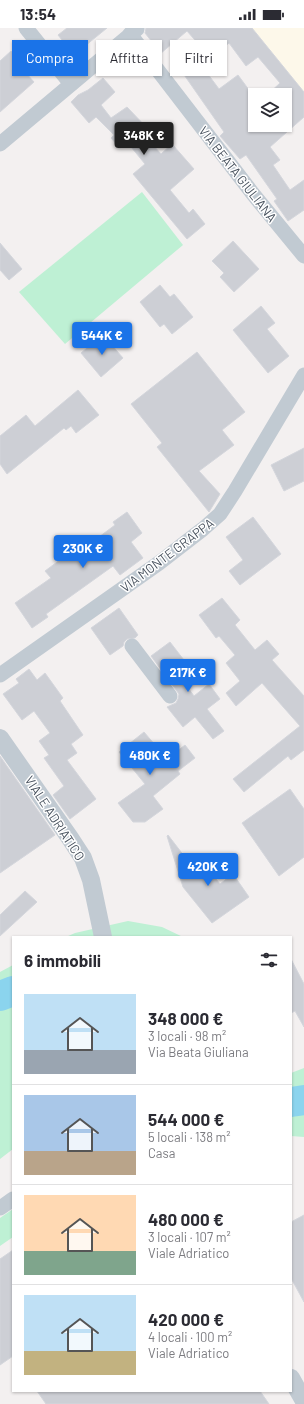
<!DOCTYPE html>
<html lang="it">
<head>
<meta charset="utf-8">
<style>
  body { margin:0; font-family:Barlow,sans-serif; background:#f7f7f7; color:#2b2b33; height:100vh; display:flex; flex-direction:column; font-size:15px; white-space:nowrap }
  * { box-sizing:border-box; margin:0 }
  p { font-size:13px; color:#7c7c81 }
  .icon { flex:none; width:22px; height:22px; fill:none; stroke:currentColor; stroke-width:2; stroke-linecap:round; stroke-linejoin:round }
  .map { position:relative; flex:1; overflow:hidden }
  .drawer { position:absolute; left:12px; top:908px; width:280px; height:456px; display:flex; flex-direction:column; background:#fff; border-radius:0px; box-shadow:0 1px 3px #0004 }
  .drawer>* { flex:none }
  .banner { position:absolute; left:12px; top:12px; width:280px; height:36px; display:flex; gap:8px }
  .controls { position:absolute; left:248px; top:60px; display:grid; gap:8px }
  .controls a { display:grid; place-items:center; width:44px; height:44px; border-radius:0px; background:#fff; box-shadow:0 1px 3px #0004; font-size:20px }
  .price { position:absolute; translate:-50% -34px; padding:0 9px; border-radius:4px; background:#1a73e8; color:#fff; font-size:13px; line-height:26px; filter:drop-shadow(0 1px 2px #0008) }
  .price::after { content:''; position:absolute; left:50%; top:24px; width:12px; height:9px; margin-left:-6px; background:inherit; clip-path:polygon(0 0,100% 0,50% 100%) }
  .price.current { background:#222; color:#fff }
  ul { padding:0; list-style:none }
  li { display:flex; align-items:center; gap:12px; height:100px; padding:0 12px }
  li+li { border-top:1px solid #e1e1e2 }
  li span { display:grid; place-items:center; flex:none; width:112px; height:80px; border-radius:0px; color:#555 }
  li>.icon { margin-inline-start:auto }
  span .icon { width:48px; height:48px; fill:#fffc; stroke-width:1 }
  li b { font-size:17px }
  h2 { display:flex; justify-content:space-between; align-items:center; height:48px; padding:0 12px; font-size:17px }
  .tag { padding:0 14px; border-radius:0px; background:#fff; box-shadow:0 1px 3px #0004; font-size:14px; line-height:36px }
  .tag.current { background:#1a73e8; color:#fff }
  .status { display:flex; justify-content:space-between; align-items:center; height:28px; padding:0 20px; background:#fff; direction:ltr }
  .status svg { height:11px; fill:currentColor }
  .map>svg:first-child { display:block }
</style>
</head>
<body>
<div class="status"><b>13:54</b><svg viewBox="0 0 49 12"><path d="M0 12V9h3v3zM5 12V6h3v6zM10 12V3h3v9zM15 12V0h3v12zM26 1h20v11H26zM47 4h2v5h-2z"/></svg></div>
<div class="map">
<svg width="304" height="1376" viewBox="0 0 304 1376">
  <rect width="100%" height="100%" fill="#f3f0f0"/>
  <polygon fill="#fdf8ea" points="249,0 304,0 304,68"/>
  <g fill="#bef0d4">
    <polygon points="142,164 183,217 65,316 19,264"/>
    <polygon points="128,893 162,899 183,909 66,909 75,905"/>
    <polygon points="13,937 13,1121 0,1131 0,944"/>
    <polygon points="304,1040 304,1109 291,1108 291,1045"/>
    <polygon points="13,1181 13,1209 0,1218 0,1190"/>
  </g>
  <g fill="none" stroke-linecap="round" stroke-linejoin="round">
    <g stroke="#8bd4ee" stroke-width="30">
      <polyline points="0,968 13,963"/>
      <polyline points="291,1074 304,1072"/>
    </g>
  </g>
  <g fill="#cdcfd5" stroke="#d4d6dc">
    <polygon points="67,0 107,0 74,27 58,7"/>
    <polygon points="146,0 252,0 304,64 304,89 270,119 280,132 273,137 290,162 304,152 304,182 288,193 274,173 277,171 246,127 240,131 220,108 224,104 180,41 196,30 219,61 238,47 255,70 255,97 285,97 285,67 267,67 280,55 258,29 246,38 229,15 221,21 218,17 207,26 187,3 160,26 160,24 145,5"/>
    <polygon points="11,23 29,43 26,45 34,54 0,84 0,33"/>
    <polygon points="103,50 115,64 101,77 111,90 127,79 148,101 143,106 161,126 172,116 194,141 170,162 189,185 193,181 205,196 187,211 133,146 145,136 127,114 120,120 111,110 114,107 96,89 89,95 71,74 78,67 88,62"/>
    <polygon points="233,213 259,241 234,264 220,249 224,245 212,233"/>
    <polygon points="0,215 22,241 9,252 0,242"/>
    <polygon points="160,257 170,269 174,266 193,289 172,306 164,296 160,299 140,274"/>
    <polygon points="261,278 275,295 267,301 289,328 268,345 233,302"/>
    <polygon points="103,307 123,330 101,349 81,325"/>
    <polygon points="197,324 245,384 222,402 234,417 199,443 220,466 209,484 157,419 162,415 131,376"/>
    <polygon points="78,362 99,387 76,405 71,398 66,402 64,400 7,446 0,436 0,408 26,387 35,398"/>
    <polygon points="304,420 304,453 284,463 271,437"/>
    <polygon points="127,484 142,505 131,514 143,530 120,547 113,538 46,586 48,589 32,600 15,575 51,550 45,543 76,520 79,524 115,497 113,494"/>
    <polygon points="253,489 281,526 240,557 229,543 243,532 226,509"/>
    <polygon points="222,570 240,592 235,597 255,622 267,612 279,626 272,632 304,668 304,722 291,732 288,728 244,764 233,751 300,698 262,655 236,678 226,665 240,653 226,635 235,627 219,608 216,610 199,587"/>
    <polygon points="119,580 138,607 135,610 127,611 124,614 123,618 110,627 91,600"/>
    <polygon points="170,614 187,636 176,644 194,668 209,656 220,671 207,681 224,703 213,711 195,689 183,699 167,679 176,675 178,671 179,666 151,628"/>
    <polygon points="29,641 37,652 45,645 63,670 60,673 83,707 71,716 77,725 67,732 96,771 70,791 53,767 64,758 44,730 49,727 39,713 50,705 34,683 22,692 3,666 19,655 16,651"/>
    <polygon points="144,704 167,731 185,717 195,730 178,743 180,746 153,768 163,781 145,794 133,794 118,775 145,756 119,724"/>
    <polygon points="0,728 55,807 0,845"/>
    <polygon points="290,761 304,781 304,829 279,848 242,795"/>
    <polygon points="168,807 188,833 196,828 206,844 209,842 220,856 233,846 249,869 212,895 183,859 167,808"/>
    <polygon points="25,863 37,874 0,908 0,887"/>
    <polygon points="291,931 304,956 304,999 295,983 291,985"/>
    <polygon points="304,1187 304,1274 291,1250 291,1194"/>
    <polygon points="13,1222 13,1328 0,1337 0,1231"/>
    <polygon points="37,1363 260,1363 269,1376 46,1376"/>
  </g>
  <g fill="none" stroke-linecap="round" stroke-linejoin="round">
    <g stroke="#c1cad2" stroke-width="15">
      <polyline points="26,0 71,56"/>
      <polyline points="130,6 253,166 304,228"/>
      <polyline points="0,116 137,1"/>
      <polyline points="132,618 170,668"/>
      <polyline points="0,647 159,535 203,501 220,486 235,463 304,347"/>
      <polyline points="0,1180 13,1171"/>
    </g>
    <g stroke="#c1cad2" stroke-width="18">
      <polyline points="0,710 70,810 83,830 91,852 103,909"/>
      <polyline points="291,1350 304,1373"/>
    </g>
  </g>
  <g text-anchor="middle" stroke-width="3" stroke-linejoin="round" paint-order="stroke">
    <g font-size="13" fill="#48525e" stroke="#fff">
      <text transform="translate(238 146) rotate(52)" y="5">VIA BEATA GIULIANA</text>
      <text transform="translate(167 527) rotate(-37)" y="5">VIA MONTE GRAPPA</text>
      <text transform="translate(55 790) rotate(57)" y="5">VIALE ADRIATICO</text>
    </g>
  </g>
</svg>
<div class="controls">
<a><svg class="icon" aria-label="layers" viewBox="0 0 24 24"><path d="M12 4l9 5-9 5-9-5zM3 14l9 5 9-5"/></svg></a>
</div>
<b class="price current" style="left:144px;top:128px">348K €</b>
<b class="price" style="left:102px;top:328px">544K €</b>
<b class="price" style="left:83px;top:541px">230K €</b>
<b class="price" style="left:188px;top:665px">217K €</b>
<b class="price" style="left:150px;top:748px">480K €</b>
<b class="price" style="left:208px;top:859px">420K €</b>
<div class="banner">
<a class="tag current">Compra</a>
<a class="tag">Affitta</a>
<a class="tag">Filtri</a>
</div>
<section class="drawer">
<h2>6 immobili<svg class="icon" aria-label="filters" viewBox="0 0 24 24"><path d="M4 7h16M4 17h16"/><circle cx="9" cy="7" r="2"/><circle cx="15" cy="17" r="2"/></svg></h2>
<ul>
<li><span style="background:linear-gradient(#bfe0f5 70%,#9aa5b1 0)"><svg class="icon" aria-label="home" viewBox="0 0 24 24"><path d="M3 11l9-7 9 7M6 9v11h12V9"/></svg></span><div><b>348 000 €</b><p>3 locali · 98 m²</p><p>Via Beata Giuliana</p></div></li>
<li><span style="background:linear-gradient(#a9c7e8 70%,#b9a48a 0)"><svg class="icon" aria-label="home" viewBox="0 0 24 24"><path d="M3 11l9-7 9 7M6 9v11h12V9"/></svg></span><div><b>544 000 €</b><p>5 locali · 138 m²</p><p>Casa</p></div></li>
<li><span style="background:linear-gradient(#ffd9b3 70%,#7fa58c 0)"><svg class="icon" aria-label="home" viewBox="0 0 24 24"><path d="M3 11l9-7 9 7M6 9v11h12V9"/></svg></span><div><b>480 000 €</b><p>3 locali · 107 m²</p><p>Viale Adriatico</p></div></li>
<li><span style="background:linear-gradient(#bfe0f5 70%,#c2b280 0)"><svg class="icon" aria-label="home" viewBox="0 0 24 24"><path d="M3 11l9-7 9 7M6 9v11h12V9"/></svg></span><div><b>420 000 €</b><p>4 locali · 100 m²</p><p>Viale Adriatico</p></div></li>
</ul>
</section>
</div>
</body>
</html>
